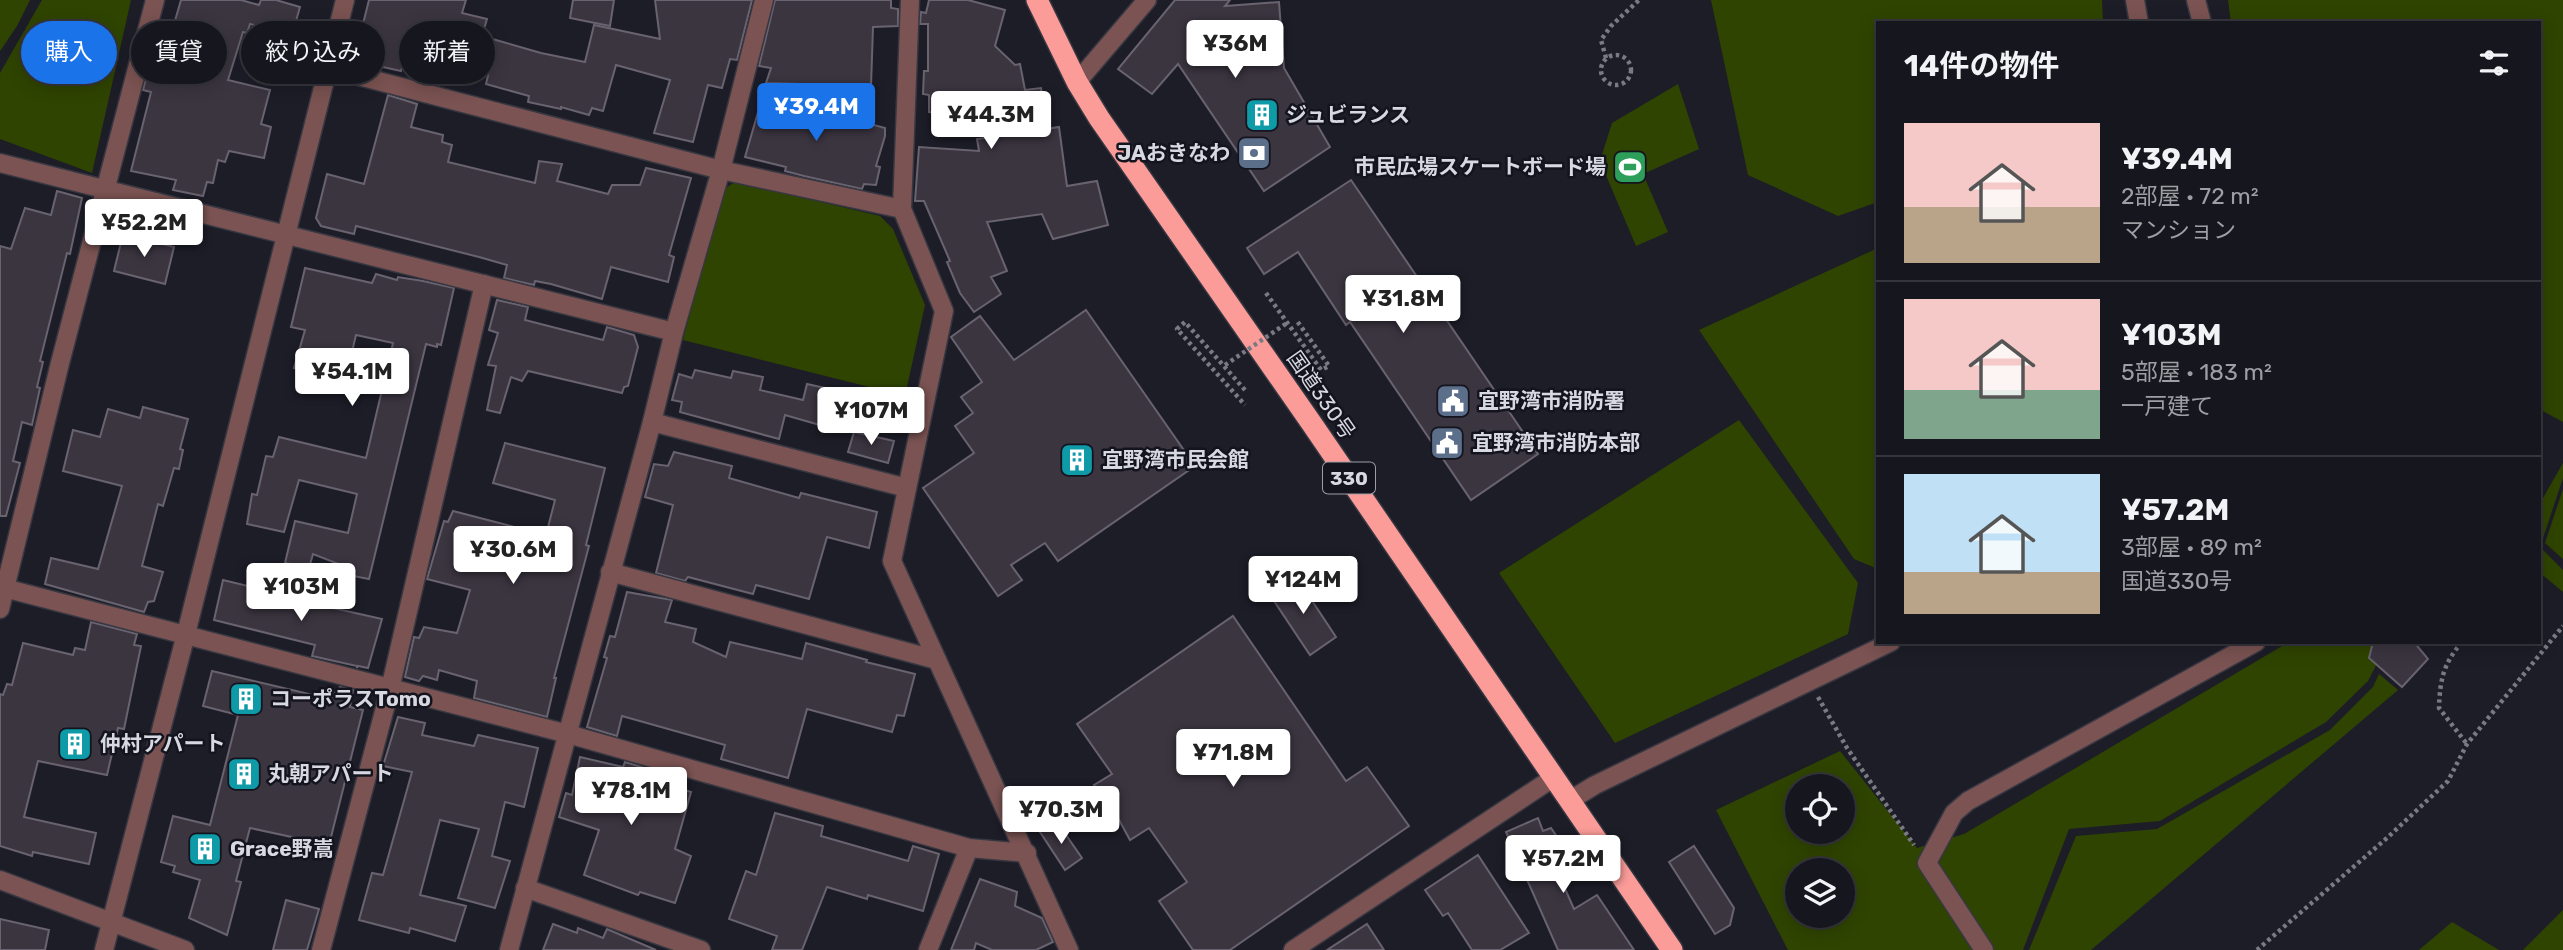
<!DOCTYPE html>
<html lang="ja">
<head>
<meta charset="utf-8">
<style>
  body { margin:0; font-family:Rubik,"Noto Sans JP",sans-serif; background:#1f1f27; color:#f1f3f6; height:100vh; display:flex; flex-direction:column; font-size:26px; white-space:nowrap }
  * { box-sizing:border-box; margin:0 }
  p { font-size:23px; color:#9e9fa4 }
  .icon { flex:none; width:38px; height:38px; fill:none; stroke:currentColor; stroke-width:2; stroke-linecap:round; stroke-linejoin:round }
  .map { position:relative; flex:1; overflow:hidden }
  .sheet { position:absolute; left:1876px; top:21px; width:665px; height:623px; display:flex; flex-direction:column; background:#16161e; border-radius:0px; box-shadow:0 4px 18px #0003,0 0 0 2px #35353c }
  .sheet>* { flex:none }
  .top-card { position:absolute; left:21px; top:21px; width:665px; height:63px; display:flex; gap:14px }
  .buttons { position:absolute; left:1785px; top:774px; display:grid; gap:14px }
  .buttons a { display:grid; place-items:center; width:70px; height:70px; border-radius:50%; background:#16161e; box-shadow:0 4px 18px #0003,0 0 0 2px #35353c; font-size:35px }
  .price { position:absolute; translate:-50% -60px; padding:0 16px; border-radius:7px; background:#fff; color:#222; font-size:23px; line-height:46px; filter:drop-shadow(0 2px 4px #0008) }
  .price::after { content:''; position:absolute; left:50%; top:42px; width:21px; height:16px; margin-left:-10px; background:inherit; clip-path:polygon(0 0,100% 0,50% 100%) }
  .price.current { background:#1a73e8; color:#fff }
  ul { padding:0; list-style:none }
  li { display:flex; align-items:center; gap:21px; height:175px; padding:0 28px }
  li+li { border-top:2px solid #35353c }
  li span { display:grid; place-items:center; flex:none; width:196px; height:140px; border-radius:0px; color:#555 }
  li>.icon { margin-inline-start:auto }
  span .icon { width:84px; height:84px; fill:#fffc; stroke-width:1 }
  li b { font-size:30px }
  h2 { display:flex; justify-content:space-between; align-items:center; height:84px; padding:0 28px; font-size:30px }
  .pill { padding:0 24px; border-radius:32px; background:#16161e; box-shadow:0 4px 18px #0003,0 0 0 2px #35353c; font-size:24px; line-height:63px }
  .pill.current { background:#1a73e8; color:#fff }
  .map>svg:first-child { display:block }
</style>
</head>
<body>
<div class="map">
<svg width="2563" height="950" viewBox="0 0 2563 950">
  <rect width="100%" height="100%" fill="#1d1d28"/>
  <g fill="#2f4400" fill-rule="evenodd">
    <polygon points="0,0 30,0 17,26 0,51"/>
    <polygon points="42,0 131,0 92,173 0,139 0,73"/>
    <polygon points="1711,0 2102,0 2103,23 1878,23 1878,202 1838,216 1748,175"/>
    <polygon points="2228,0 2563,0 2563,422 2539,409 2539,23 2231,23"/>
    <polygon points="1678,84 1699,149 1643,174 1668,232 1636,246 1600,161 1612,123"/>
    <polygon points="735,182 880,216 893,229 925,305 905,396 683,340 721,191"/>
    <polygon points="1878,248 1878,569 1854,559 1699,330"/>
    <polygon points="1739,420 1858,583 1848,634 1615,743 1499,573"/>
    <polygon points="2563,463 2563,478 2540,547 2563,570 2563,592 2539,572 2539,505"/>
    <polygon points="2563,489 2563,559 2545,543"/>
    <path d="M2289,642h99l-20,39 -42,41 -166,99 -91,8 -46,121h-235l-72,-140 124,-59 77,97 47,-14zM1797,786h46v45h-46zM1797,870h46v45h-46z"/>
    <polygon points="2379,674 2398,690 2091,950 2029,950 2076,836 2157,829 2330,730 2373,687"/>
    <polygon points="2563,910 2563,950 2523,950"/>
    <polygon points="2452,922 2499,950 2419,950"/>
  </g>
  <g fill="#3b3540" stroke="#69626f" stroke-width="2">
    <polygon points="181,0 241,0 259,5 261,0 276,0 300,7 292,35 250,24 247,33 243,32 228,80 270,90 261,124 271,127 264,158 229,151 225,162 218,160 213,183 207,182 203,196 173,190 176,180 131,171 151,92 143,90 151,59 163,62"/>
    <polygon points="369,0 466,0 462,13 487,19 482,36 541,53 585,62 594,25 660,39 655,0 752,0 737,60 730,59 722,88 708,85 693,142 654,133 670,80 616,65 603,111 592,108 589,115 561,107 561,109 528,102 529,96 486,84 490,67 443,56 442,63 406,53 401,71 360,62 356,52"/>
    <polygon points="573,0 614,0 610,26 570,18"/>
    <polygon points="775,0 891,0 891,8 898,9 898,26 873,27 871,86 766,83 771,68 759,66"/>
    <polygon points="929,0 968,0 1005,10 995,46 1015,65 1020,64 1025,90 1041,88 1046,129 1059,127 1067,186 1097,181 1108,225 1053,239 1042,214 987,222 1007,271 991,277 1001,294 974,312 960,293 947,262 950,261 924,201 915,201 919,147 979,151 977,139 993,137 987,103 950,107 950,114 929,112 929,95 923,94 924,71 928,71 928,24 920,24 921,12 926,13"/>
    <polygon points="1175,0 1230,0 1225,6 1279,2 1284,68 1330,147 1264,191 1178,64 1152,94 1118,69"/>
    <polygon points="388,95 417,104 411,127 443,135 442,142 452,145 448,162 535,183 539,161 562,164 557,181 608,194 612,185 640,185 646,168 691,178 669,255 674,257 668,282 611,267 602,299 551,284 535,281 534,285 504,278 507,265 479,257 356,226 354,234 321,226 316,218 327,174 364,184"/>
    <polygon points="763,95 885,128 885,136 876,166 880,167 876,185 864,184 862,189 804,176 785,171 786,167 745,157"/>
    <polygon points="1351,180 1538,454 1471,500 1350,322 1346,325 1298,252 1264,274 1247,248"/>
    <polygon points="57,191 82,198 70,254 67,253 40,361 43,362 37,387 40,388 32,425 22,422 13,461 20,463 6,516 0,516 0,246 11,249 25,208 51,215"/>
    <polygon points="123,234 174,247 165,284 114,271"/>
    <polygon points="305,268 372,283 376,274 397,280 398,277 423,281 454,288 441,345 437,344 437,347 426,344 369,579 348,575 349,568 313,554 309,568 285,563 295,521 348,533 357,494 299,480 284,532 247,524 252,494 257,495 266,456 273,457 279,437 366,458 393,343 356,335 345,381 294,368 305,330 291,327"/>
    <polygon points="497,300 528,307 525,320 603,340 607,327 634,335 638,347 628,386 624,387 622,393 528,371 522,381 511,377 500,413 487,410 496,366 488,365 498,333 489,330"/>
    <polygon points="1086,310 1195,466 1058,561 1045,543 1011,565 1022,580 998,596 923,488 974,453 955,426 973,413 961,397 982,382 951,337 980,316 1014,360"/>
    <polygon points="695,370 731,378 733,371 763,377 760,390 803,400 807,384 856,395 844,432 785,415 779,439 680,412 682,402 672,400 679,374 692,378"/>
    <polygon points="143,407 188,419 180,449 183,450 179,469 174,468 163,506 158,504 142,566 163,572 154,601 148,602 144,612 45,584 51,558 98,569 122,486 63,471 73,430 100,437 108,409 140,418"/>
    <polygon points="854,432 894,441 888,463 848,452"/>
    <polygon points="505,443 605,468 586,545 589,546 554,678 556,678 547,717 474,698 477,681 439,670 437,680 423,676 419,681 405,677 414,637 419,638 424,627 457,633 470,590 427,579 444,521 448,522 453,511 546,535 555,500 493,483"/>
    <polygon points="674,452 732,466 729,478 799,498 801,493 877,512 869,548 827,537 809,599 756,585 753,594 688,577 685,581 656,573 673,505 645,497 654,464 668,466"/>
    <polygon points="1297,578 1336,637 1310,655 1270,595"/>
    <polygon points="223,580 306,600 306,602 382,619 368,668 358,666 357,668 357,666 312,656 315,645 214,620"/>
    <polygon points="627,592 672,600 665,622 696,629 693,642 726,657 730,642 802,659 806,643 867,660 866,662 915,674 904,716 897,715 892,732 807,709 788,778 721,759 725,745 622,716 617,736 587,727 607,658 604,657 610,636 615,637"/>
    <polygon points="1233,616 1346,781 1367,767 1409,826 1230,950 1193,950 1159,901 1187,882 1149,828 1130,840 1118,818 1116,820 1094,785 1112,774 1077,724"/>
    <polygon points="91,622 137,634 134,645 141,646 124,729 118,728 107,775 38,761 24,817 96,833 89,864 33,852 32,856 0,846 0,694 3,695 7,684 12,685 23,643 73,655 75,648 85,650"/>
    <polygon points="2373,642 2414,642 2428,659 2402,687 2369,658"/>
    <polygon points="212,671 330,699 340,687 353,690 350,707 363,710 329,845 250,828 236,881 241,882 227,935 189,918 200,880 173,872 175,866 161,862 173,816 210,825 238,715 203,706"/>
    <polygon points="398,717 425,723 422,735 474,746 478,735 538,748 524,807 505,802 492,856 510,861 495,908 458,898 479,829 440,820 420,895 466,906 455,941 410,928 409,933 359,920 372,873 383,875 412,772 383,766"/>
    <polygon points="580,757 623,767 625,762 651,770 648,779 691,792 675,849 691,856 675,903 640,892 638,895 584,875 599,830 559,817 566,793 572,795"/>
    <polygon points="775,813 823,826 821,836 908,861 913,846 939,854 923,911 868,895 867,899 827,887 802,950 772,950 777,936 729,919 746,871 756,875"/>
    <polygon points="1538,818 1543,831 1551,828 1570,856 1554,864 1574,909 1597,895 1634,950 1558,950 1506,832"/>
    <polygon points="1057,822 1082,858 1065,870 1040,832"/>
    <polygon points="1694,846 1734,908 1730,925 1715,934 1669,862"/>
    <polygon points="1478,855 1529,933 1500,950 1472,950 1448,913 1443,916 1425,890"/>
    <polygon points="980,879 1017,892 1015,906 1042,918 1053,942 1036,950 992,950 976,943 974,950 951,950"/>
    <polygon points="286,900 319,909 307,950 273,950"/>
    <polygon points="0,919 49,930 45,950 0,950"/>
    <polygon points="553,924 577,933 578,928 603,938 607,929 656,950 543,950"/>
    <polygon points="1367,924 1384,950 1327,950"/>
  </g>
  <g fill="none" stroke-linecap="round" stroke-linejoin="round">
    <g stroke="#373742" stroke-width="21">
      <g id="minor">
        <polyline points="910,0 902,209 944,311 892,561 1069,950"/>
        <polyline points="2135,0 2139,23"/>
        <polyline points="2196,0 2202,23"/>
        <polyline points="328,68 721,170 902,209"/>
        <polyline points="1077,82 1147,0"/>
        <polyline points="0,163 674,332"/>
        <polyline points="652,422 907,488"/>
        <polyline points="610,572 937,660"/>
        <polyline points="0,587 568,734 969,848 1027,853"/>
        <polyline points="0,609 60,363 155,0"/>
        <polyline points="1569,801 1595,785 1891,642"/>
        <polyline points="0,880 185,950"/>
        <polyline points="525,888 701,950"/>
        <polyline points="104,950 186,634 345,0"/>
        <polyline points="321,950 390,689 484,284"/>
        <polyline points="509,950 652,422 674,332 721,170 764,0"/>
        <polyline points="928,950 969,848"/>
        <polyline points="1293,950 1553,778"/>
        <polyline points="1984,950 1927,863 1954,813 1968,801 2256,642"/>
      </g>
    </g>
    <g stroke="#373742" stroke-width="24">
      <polyline id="highway" points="1037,0 1077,82 1099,118 1312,424 1672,950"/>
    </g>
    <g stroke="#7a7a84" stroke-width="4.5" stroke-dasharray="3.5 3.5" stroke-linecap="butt">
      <circle cx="1616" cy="70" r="15"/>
      <polyline points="1606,58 1601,40 1611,26 1639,0"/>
      <polyline points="1266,293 1321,370 1329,366 1297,321"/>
      <polyline points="1245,390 1185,322 1177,329 1245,405"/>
      <path d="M2462,642c-19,22 -22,38 -23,66l28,36"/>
      <polyline points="1818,697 1847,748 1914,845"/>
      <polyline points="2257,950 2387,838 2448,781 2467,744 2563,626"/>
    </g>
    <use href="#minor" stroke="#7a5352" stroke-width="18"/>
    <use href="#highway" stroke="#fb9c99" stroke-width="21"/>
    <polyline stroke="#7a7a84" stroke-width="4.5" stroke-dasharray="3.5 3.5" stroke-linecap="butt" points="1225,365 1287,323"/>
  </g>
  <defs>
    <g id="building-square" transform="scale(1.75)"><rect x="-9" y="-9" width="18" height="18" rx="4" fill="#0f9aa8" stroke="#14141f"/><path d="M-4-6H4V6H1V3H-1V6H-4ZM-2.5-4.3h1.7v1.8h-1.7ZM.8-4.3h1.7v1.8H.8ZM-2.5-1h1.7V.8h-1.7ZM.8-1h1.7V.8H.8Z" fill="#fff"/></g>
    <g id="bank-square" transform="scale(1.75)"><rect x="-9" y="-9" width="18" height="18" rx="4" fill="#5c6f8a" stroke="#14141f"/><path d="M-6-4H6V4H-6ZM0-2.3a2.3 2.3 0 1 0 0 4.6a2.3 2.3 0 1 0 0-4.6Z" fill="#fff"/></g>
    <g id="stadium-square" transform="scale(1.75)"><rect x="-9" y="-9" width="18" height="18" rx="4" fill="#2e9e5b" stroke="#14141f"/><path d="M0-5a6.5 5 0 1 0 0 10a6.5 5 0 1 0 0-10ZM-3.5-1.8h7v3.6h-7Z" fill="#fff"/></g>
    <g id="civic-square" transform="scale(1.75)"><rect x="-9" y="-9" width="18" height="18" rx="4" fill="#5c6f8a" stroke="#14141f"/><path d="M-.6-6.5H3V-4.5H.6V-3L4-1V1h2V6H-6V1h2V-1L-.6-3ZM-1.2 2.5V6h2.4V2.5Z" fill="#fff"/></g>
  </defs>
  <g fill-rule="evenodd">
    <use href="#building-square" x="1262" y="115"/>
    <use href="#bank-square" x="1254" y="153"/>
    <use href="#stadium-square" x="1630" y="167"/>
    <use href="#civic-square" x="1453" y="401"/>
    <use href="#civic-square" x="1447" y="443"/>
    <use href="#building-square" x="1077" y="460"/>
    <use href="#building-square" x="246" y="699"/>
    <use href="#building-square" x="75" y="744"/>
    <use href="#building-square" x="244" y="774"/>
    <use href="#building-square" x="205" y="849"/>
  </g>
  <g text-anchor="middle" stroke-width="5" stroke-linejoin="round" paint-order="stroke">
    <rect fill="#14141f" stroke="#9c9da6" stroke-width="2" x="1323" y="462.5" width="52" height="31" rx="5"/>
    <g font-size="19" font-weight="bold" fill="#d7d8e0">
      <text x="1349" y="485">330</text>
    </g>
    <g font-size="21" font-weight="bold" fill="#d7d8e0" stroke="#14141f" text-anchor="start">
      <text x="1286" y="122">ジュビランス</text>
      <text x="1230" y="160" text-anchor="end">JAおきなわ</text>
      <text x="1606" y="174" text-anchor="end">市民広場スケートボード場</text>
      <text x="1478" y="408">宜野湾市消防署</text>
      <text x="1472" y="450">宜野湾市消防本部</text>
      <text x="1102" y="467">宜野湾市民会館</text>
      <text x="270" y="706">コーポラスTomo</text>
      <text x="100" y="751">仲村アパート</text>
      <text x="268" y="781">丸朝アパート</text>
      <text x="230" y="856">Grace野嵩</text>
    </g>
    <g font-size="21" fill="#d7d8e0" stroke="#14141f">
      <text transform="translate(1321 395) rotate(55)" y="7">国道330号</text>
    </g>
  </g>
</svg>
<div class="buttons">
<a><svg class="icon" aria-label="locate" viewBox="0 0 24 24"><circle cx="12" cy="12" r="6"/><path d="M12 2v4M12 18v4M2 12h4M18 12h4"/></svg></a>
<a><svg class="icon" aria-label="layers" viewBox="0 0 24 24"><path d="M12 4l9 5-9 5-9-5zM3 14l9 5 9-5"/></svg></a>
</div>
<b class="price" style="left:1235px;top:80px">¥36M</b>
<b class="price current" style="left:816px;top:143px">¥39.4M</b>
<b class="price" style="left:991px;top:151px">¥44.3M</b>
<b class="price" style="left:144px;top:259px">¥52.2M</b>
<b class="price" style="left:1403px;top:335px">¥31.8M</b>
<b class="price" style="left:352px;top:408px">¥54.1M</b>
<b class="price" style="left:871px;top:447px">¥107M</b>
<b class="price" style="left:513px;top:586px">¥30.6M</b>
<b class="price" style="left:1303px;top:616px">¥124M</b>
<b class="price" style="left:301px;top:623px">¥103M</b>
<b class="price" style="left:1233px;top:789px">¥71.8M</b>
<b class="price" style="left:631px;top:827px">¥78.1M</b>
<b class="price" style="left:1061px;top:846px">¥70.3M</b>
<b class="price" style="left:1563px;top:895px">¥57.2M</b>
<div class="top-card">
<a class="pill current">購入</a>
<a class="pill">賃貸</a>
<a class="pill">絞り込み</a>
<a class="pill">新着</a>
</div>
<section class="sheet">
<h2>14件の物件<svg class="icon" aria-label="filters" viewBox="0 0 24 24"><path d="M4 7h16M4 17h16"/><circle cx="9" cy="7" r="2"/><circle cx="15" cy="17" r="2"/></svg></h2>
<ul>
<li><span style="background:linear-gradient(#f6c9c9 60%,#b9a48a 0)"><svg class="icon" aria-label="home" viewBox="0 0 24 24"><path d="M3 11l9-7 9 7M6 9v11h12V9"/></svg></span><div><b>¥39.4M</b><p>2部屋 · 72 m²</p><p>マンション</p></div></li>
<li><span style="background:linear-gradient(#f6c9c9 65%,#7fa58c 0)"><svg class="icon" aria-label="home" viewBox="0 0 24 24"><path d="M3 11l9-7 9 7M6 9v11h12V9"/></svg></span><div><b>¥103M</b><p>5部屋 · 183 m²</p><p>一戸建て</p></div></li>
<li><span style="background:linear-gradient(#bfe0f5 70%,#b9a48a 0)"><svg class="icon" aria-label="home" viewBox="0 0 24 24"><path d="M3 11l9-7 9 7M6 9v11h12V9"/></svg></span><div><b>¥57.2M</b><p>3部屋 · 89 m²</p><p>国道330号</p></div></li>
</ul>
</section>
</div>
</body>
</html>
